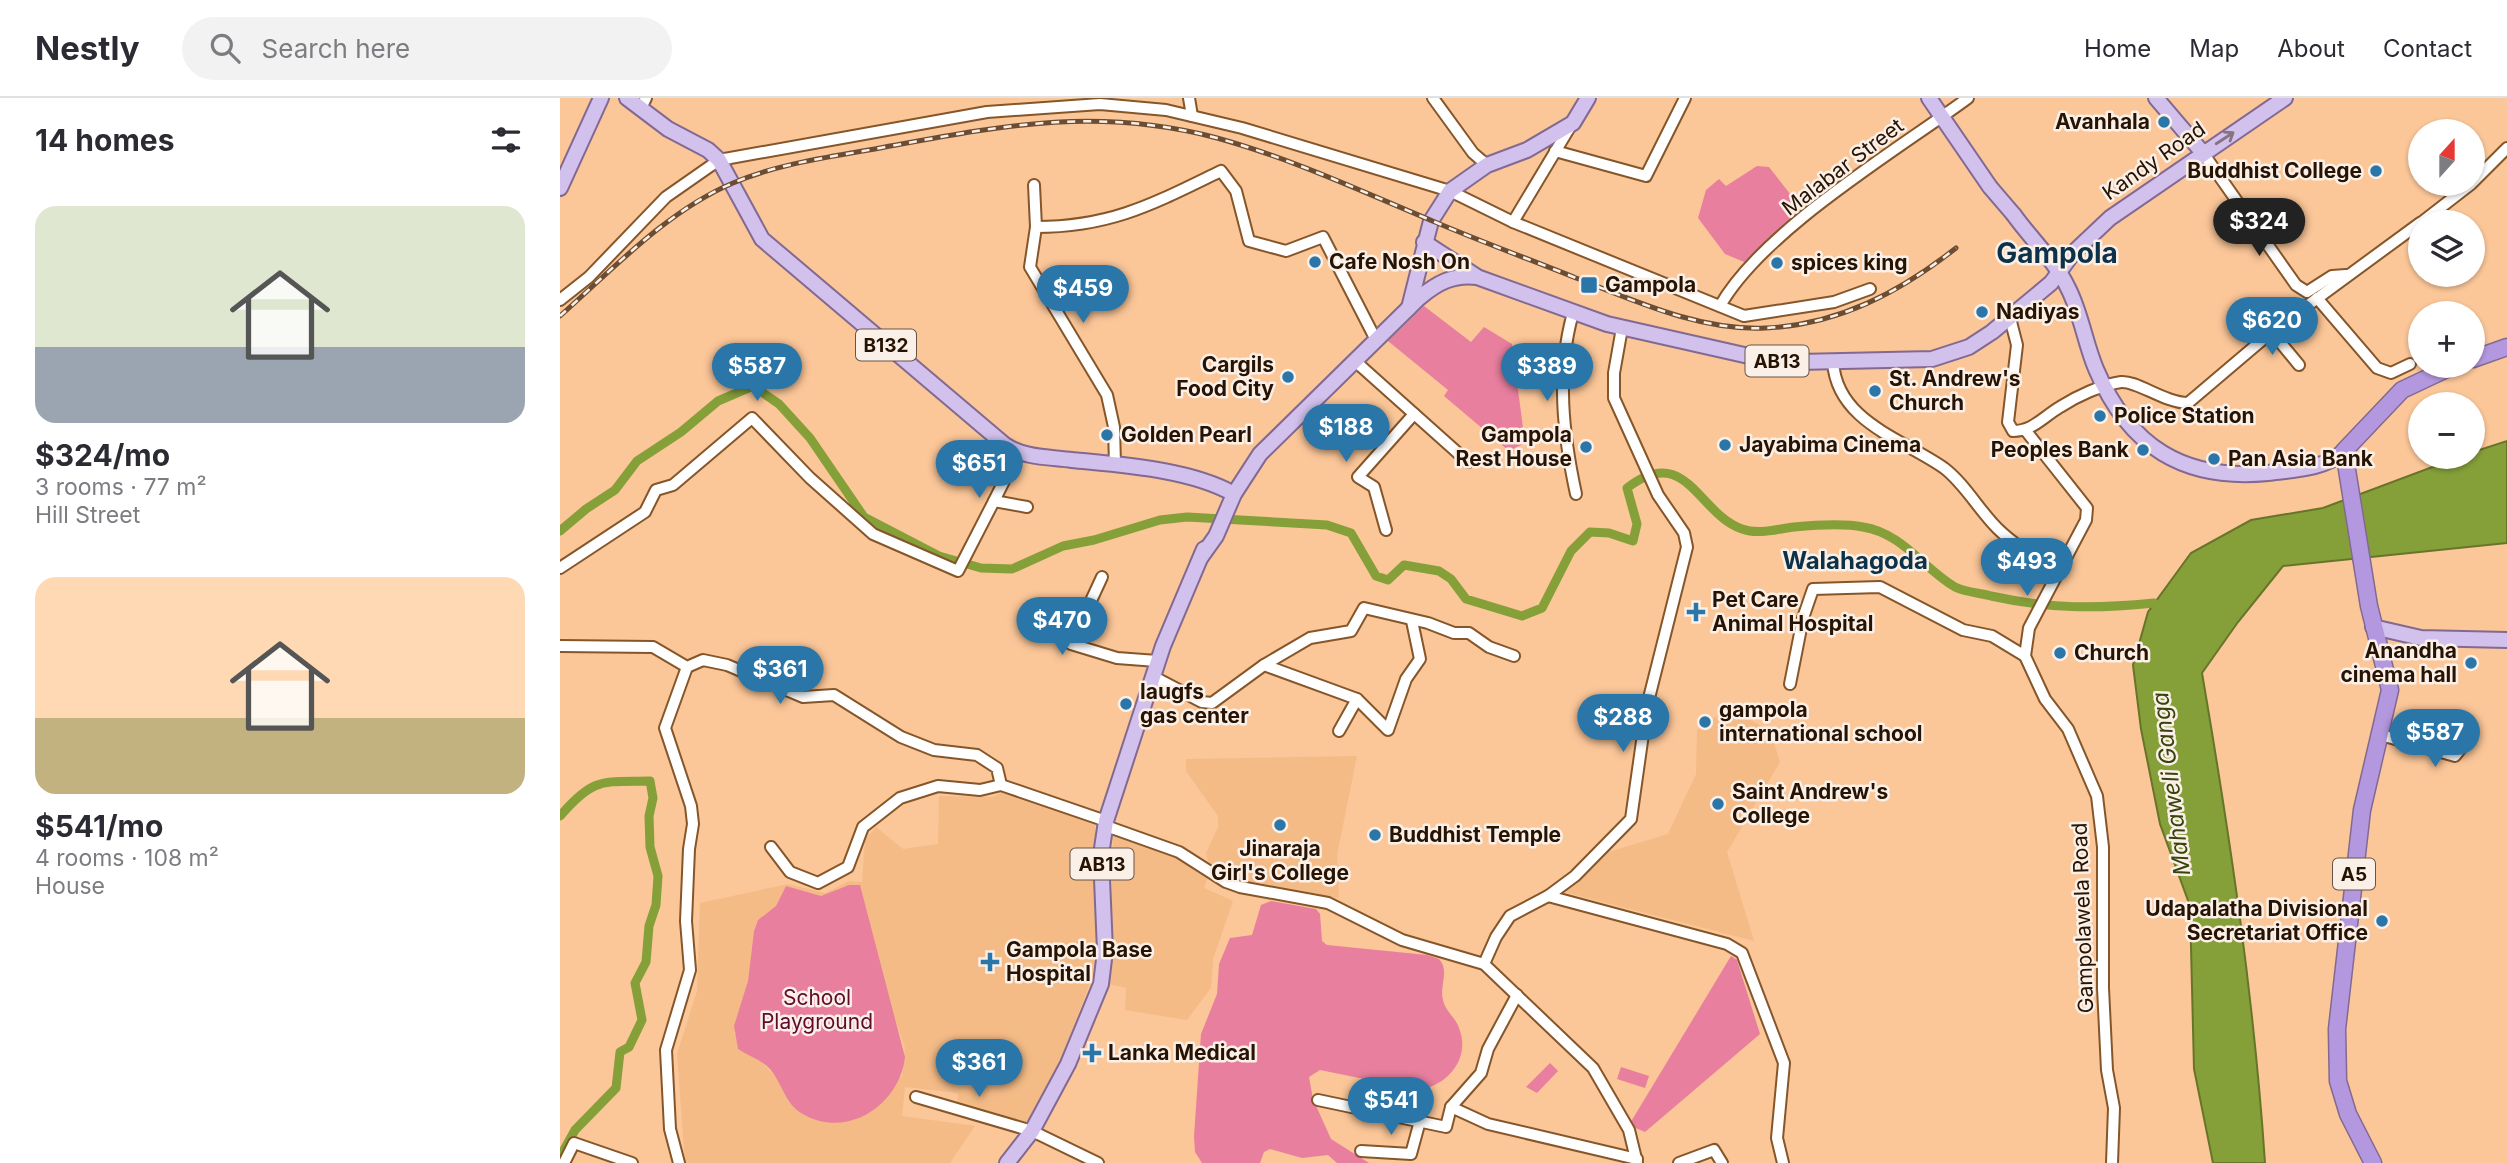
<!DOCTYPE html>
<html lang="en">
<head>
<meta charset="utf-8">
<style>
  body { margin:0; font-family:Inter,sans-serif; background:#f2f2f3; color:#2b2b33; height:100vh; display:flex; flex-direction:column; font-size:26px; white-space:nowrap }
  * { box-sizing:border-box; margin:0 }
  p { font-size:23px; color:#7c7c81 }
  .icon { flex:none; width:38px; height:38px; fill:none; stroke:currentColor; stroke-width:2; stroke-linecap:round; stroke-linejoin:round }
  .map { position:relative; flex:1; overflow:hidden }
  .drawer { display:flex; flex-direction:column; background:#fff; width:560px }
  .drawer>* { flex:none }
  .needle { width:46px; rotate:21deg }
  .controls { position:absolute; left:1848px; top:21px; display:grid; gap:14px }
  .controls a { display:grid; place-items:center; width:77px; height:77px; border-radius:50%; background:#fff; box-shadow:0 2px 5px #0004; font-size:35px }
  .price { position:absolute; translate:-50% -60px; padding:0 16px; border-radius:24px; background:#2a76a9; color:#fff; font-size:23px; line-height:46px; filter:drop-shadow(0 2px 4px #0008) }
  .price::after { content:''; position:absolute; left:50%; top:42px; width:21px; height:16px; margin-left:-10px; background:inherit; clip-path:polygon(0 0,100% 0,50% 100%) }
  .price.current { background:#222; color:#fff }
  ul { padding:0; list-style:none }
  li { display:grid; align-content:center; gap:14px; height:371px; padding:0 35px }
  li span { display:grid; place-items:center; height:217px; border-radius:21px; color:#555 }
  li>.icon { margin-inline-start:auto }
  span .icon { width:126px; height:126px; fill:#fffc; stroke-width:1 }
  li b { font-size:30px }
  h2 { display:flex; justify-content:space-between; align-items:center; height:84px; padding:0 35px; font-size:30px }
  header { display:flex; align-items:center; gap:42px; box-sizing:border-box; height:98px; padding:0 35px; background:#fff; border-bottom:2px solid #e1e1e2 }
  header strong { font-size:33px }
  nav { display:flex; gap:38px; margin-inline-start:auto; font-size:24px }
  .search { width:490px; height:63px; background:#f2f2f3; display:flex; align-items:center; gap:18px; box-sizing:border-box; padding:0 24px; border-radius:38px; color:#7c7c81; font-size:26px }
  main { display:flex; flex:1; min-height:0 }
  .map>svg:first-child { display:block }
</style>
</head>
<body>
<header>
<strong>Nestly</strong>
<div class="search"><svg class="icon" aria-label="search" viewBox="0 0 24 24"><circle cx="10" cy="10" r="6"/><path d="M15 15l6 6"/></svg>Search here</div>
<nav><a>Home</a><a>Map</a><a>About</a><a>Contact</a></nav>
</header>
<main>
<section class="drawer">
<h2>14 homes<svg class="icon" aria-label="filters" viewBox="0 0 24 24"><path d="M4 7h16M4 17h16"/><circle cx="9" cy="7" r="2"/><circle cx="15" cy="17" r="2"/></svg></h2>
<ul>
<li><span style="background:linear-gradient(#dfe7d0 65%,#9aa5b1 0)"><svg class="icon" aria-label="home" viewBox="0 0 24 24"><path d="M3 11l9-7 9 7M6 9v11h12V9"/></svg></span><div><b>$324/mo</b><p>3 rooms · 77 m²</p><p>Hill Street</p></div></li>
<li><span style="background:linear-gradient(#ffd9b3 65%,#c2b280 0)"><svg class="icon" aria-label="home" viewBox="0 0 24 24"><path d="M3 11l9-7 9 7M6 9v11h12V9"/></svg></span><div><b>$541/mo</b><p>4 rooms · 108 m²</p><p>House</p></div></li>
</ul>
</section>
<div class="map">
<svg width="1947" height="1065" viewBox="0 0 1947 1065">
  <rect width="100%" height="100%" fill="#fbc698"/>
  <g fill="#f4bb87" fill-rule="evenodd">
    <polygon points="1182,618 1210,632 1220,664 1167,754 1194,843 1004,794 1045,755 1108,736 1136,676 1137,632 1155,619"/>
    <polygon points="797,658 777,757 779,800 686,787 648,764 646,755 658,729 658,718 626,673 626,661"/>
    <path d="M445,693l90,32 1,125 -4,30 -38,99 -24,50 -73,-15 1,-19 -53,-6 -3,29 73,10 -25,37h-265l-8,-109 20,-63 3,-88 88,-19 37,9 24,-12 13,1 3,-42 11,-13 27,22 35,-5 1,-48 54,1zM289,787l56,163 -3,29 -109,29 -18,-30 -41,-42 14,-53 6,-50 4,-11 18,-14 10,-20 35,11z"/>
    <polygon points="553,737 584,743 608,753 648,779 644,790 673,803 653,861 651,890 627,922 565,912 566,890 549,886"/>
  </g>
  <g fill="#e87f9e">
    <polygon points="1197,68 1209,69 1245,115 1189,166 1165,156 1138,120 1146,92 1159,81 1166,88"/>
    <polygon points="864,208 911,244 924,229 952,246 965,345 949,353 884,298 888,292 828,243"/>
    <path d="M289,787h11l45,172c-5,48 -59,84 -104,56 -16,-10 -19,-30 -31,-44 -8,-9 -22,-13 -32,-20l-4,-23 14,-45 6,-50 4,-11 18,-14 10,-20 35,10z"/>
    <path d="M711,803l45,8 4,5 2,27 5,4 100,10 12,4c11,12 0,27 4,41 2,11 13,18 16,28 12,30 -11,58 -41,62l-98,-20 -11,7 4,22 18,40 38,24h-32l-9,-8 -26,3 -32,-9 -6,3 -4,11h-58l-7,-11 -1,-16 7,-102 16,-40 2,-30 11,-26 22,-3 9,-30z"/>
    <polygon points="1171,858 1177,862 1200,936 1085,1034 1069,1027"/>
    <polygon points="990,965 998,973 977,995 966,989"/>
    <polygon points="1061,969 1089,978 1085,990 1057,981"/>
  </g>
  <path fill="#859f39" stroke="#687529" stroke-width="2" d="M1947,343v102l-224,23 -45,56 -36,51c28,164 52,325 63,490h-52l-19,-94 -4,-163 -30,-82 -19,-95 -8,-64 15,-53 43,-59 60,-33 72,-12 136,-51h14v-5z"/>
  <g fill="none" stroke-linecap="round" stroke-linejoin="round">
    <g stroke="#859f39" stroke-width="9">
      <path d="M0,433l26,-22 29,-19 22,-29 44,-29 37,-31 35,-15 26,18 31,34 54,79 75,39 42,12 31,1 51,-23 31,-6 66,-20 27,-3 140,8 24,8 25,43 12,4 16,-15 35,6 12,8 15,20 56,17 20,-8 29,-57 19,-19 19,1 24,8 4,-17 -10,-36c59,-46 71,26 115,41 17,6 35,0 52,-2 21,-2 49,-4 69,0 39,6 60,41 92,60 10,5 25,6 36,9 60,13 103,13 163,7"/>
      <path d="M0,718c34,-39 41,-34 90,-35l3,17 -4,18 1,31 8,29 -2,29 -7,21 -3,36 -11,21 7,37 -13,27 -9,5 -4,36 -41,42 -15,27"/>
    </g>
    <g stroke="#84562a" stroke-width="14">
      <g id="minor">
        <polyline points="629,0 632,18"/>
        <polyline points="873,0 913,55 927,67"/>
        <polyline points="81,10 86,0"/>
        <polyline points="995,53 1086,78 1125,0"/>
        <polyline points="1643,55 1736,187 1747,194 1772,178 1786,177"/>
        <polyline points="1913,84 1947,50"/>
        <polyline points="474,87 476,129 470,169 547,297 554,329 555,367"/>
        <polyline points="953,124 1184,218 1274,204 1310,191"/>
        <polyline points="1862,124 1911,86"/>
        <path d="M476,129c76,0 119,-24 185,-56l15,20 13,50 37,10 37,-14 53,103"/>
        <polyline points="1757,200 1817,270 1831,275 1850,266"/>
        <polyline points="0,202 29,179 106,99 159,62 427,14 540,6 606,12 682,30 890,93 953,124 1010,29"/>
        <path d="M1160,208c43,-76 176,-155 248,-208"/>
        <path d="M1013,215c-17,60 -10,121 3,181"/>
        <path d="M1450,220l7,27 -9,77 5,9c20,0 30,-14 47,-24 17,-11 41,-22 61,-25 15,-2 44,21 67,21l86,-73 146,-107"/>
        <polyline points="1714,232 1720,244 1739,267"/>
        <polyline points="795,263 908,364"/>
        <path d="M1273,264c4,60 70,77 111,106 20,15 35,42 53,60 18,18 40,30 61,43"/>
        <polyline points="1466,333 1527,410 1526,422 1469,530 1465,558 1485,601 1508,631 1537,698 1543,749 1543,890 1547,972 1554,1010 1552,1065"/>
        <polyline points="453,353 446,379 434,403 467,409"/>
        <polyline points="826,432 814,389 798,379 854,316"/>
        <polyline points="0,470 85,414 96,392 113,387 192,320 250,380 313,436 398,473 434,403"/>
        <polyline points="542,479 511,546 557,560 597,563"/>
        <polyline points="0,548 93,549 127,569 143,562 167,567 243,599 274,597 341,639 374,652 417,657 437,670 441,687"/>
        <polyline points="704,567 797,601"/>
        <polyline points="592,578 642,604 652,605 704,567 750,540 791,533 804,510 868,525 894,535 909,535 929,549 954,558"/>
        <polyline points="1230,586 1243,520 1253,491 1320,489 1403,532 1432,538 1465,558"/>
        <polyline points="779,633 797,601 828,632 846,581 860,561 852,523"/>
        <polyline points="1821,637 1895,658 1910,639"/>
        <polyline points="441,687 546,723"/>
        <polyline points="546,728 619,754 666,784 680,789 768,805 842,842 924,866 1033,970 1069,1032 1077,1065"/>
        <polyline points="211,749 230,774 258,785 288,769 303,729 340,700 378,688 420,692 441,687"/>
        <polyline points="988,798 1167,846 1182,855 1224,965 1217,1040 1223,1065"/>
        <polyline points="924,866 936,839 950,818 988,798 1015,778 1071,721 1087,608 1127,449 1124,435 1098,397 1054,300 1054,275 1062,230"/>
        <polyline points="356,999 472,1033 538,1065"/>
        <polyline points="758,1002 886,1029 891,1009 921,975 928,951 957,897"/>
        <polyline points="891,1009 928,1026 1077,1061"/>
        <polyline points="801,1053 851,1056 860,1023"/>
        <polyline points="4,1065 14,1045 72,1065"/>
        <polyline points="119,1065 110,1031 106,952 130,872 126,823 129,751 133,726 131,708 105,630 127,569"/>
        <polyline points="1119,1065 1154,1052 1162,1065"/>
      </g>
    </g>
    <g stroke="#826992" stroke-width="18">
      <g id="major">
        <path d="M67,0l41,31 40,21 11,10 43,79 243,206c19,13 45,12 67,15 50,5 118,9 162,34"/>
        <polyline points="1369,0 1430,89"/>
        <polyline points="1596,0 1643,55"/>
        <polyline points="0,90 41,0"/>
        <path d="M1454,117c17,24 42,47 54,73 13,25 17,55 28,81 33,78 88,112 172,104 24,-3 58,-4 76,-22"/>
        <polyline points="864,144 916,178"/>
        <polyline points="849,210 871,123 890,93 927,67 967,52 1013,25 1028,0"/>
        <path d="M641,459l15,-21 18,-42 26,-40 159,-156c18,-15 34,-24 58,-21l130,47 155,35 36,3 134,-3 37,-12 23,-15 59,-49 23,-31 36,-34 175,-120"/>
        <polyline points="1813,529 1861,540 1947,542"/>
        <polyline points="447,1065 472,1033 508,966 541,886 545,853 541,757 546,723 603,548 644,451"/>
      </g>
    </g>
    <g stroke="#826992" stroke-width="19">
      <g id="highway">
        <polyline points="1913,261 1947,249"/>
        <polyline points="1813,1065 1788,1016 1778,983 1777,931 1802,712 1830,592 1809,508 1784,353 1842,292 1893,268"/>
      </g>
    </g>
    <use href="#minor" stroke="#fff" stroke-width="10"/>
    <use href="#major" stroke="#d2c1ec" stroke-width="14"/>
    <use href="#highway" stroke="#b498df" stroke-width="16"/>
    <g stroke="#6b4d33" stroke-width="5">
      <path id="rail" d="M0,218c53,-47 107,-105 173,-133 47,-20 98,-26 147,-35 120,-22 216,-42 337,-10 76,21 146,54 218,84 47,20 94,37 141,56 59,23 124,53 189,50 73,-3 135,-36 191,-80"/>
    </g>
    <use href="#rail" stroke="#fbf0e7" stroke-width="2.5" stroke-dasharray="8" stroke-linecap="butt"/>
    <g stroke="#826992" stroke-width="18" stroke-linecap="butt">
      <polyline id="major-bridge" points="1430,89 1454,117"/>
    </g>
    <use href="#major-bridge" stroke="#d2c1ec" stroke-width="14"/>
  </g>
  <defs><path id="oneway-shaft" d="M-6 0H5M1.5-3L5.5 0L1.5 3" fill="none" stroke-width="1.6" stroke-linecap="round" stroke-linejoin="round" transform="scale(1.75)"/></defs>
  <use stroke="#857383" href="#oneway-shaft" transform="translate(1665 40) rotate(-33)"/>
  <g fill="#2a76a9" stroke="#fbf0e7" stroke-width="2.5">
    <circle cx="1604" cy="24" r="7"/>
    <circle cx="1816" cy="73" r="7"/>
    <circle cx="755" cy="164" r="7"/>
    <circle cx="1217" cy="165" r="7"/>
    <rect x="1020" y="178" width="18" height="18" rx="3.5"/>
    <circle cx="1422" cy="214" r="7"/>
    <circle cx="728" cy="279" r="7"/>
    <circle cx="1315" cy="293" r="7"/>
    <circle cx="1540" cy="318" r="7"/>
    <circle cx="547" cy="337" r="7"/>
    <circle cx="1165" cy="347" r="7"/>
    <circle cx="1026" cy="349" r="7"/>
    <circle cx="1583" cy="352" r="7"/>
    <circle cx="1654" cy="361" r="7"/>
    <path d="M1132.5 503.5h7v7h7v7h-7v7h-7v-7h-7v-7h7z"/>
    <circle cx="1500" cy="555" r="7"/>
    <circle cx="1911" cy="565" r="7"/>
    <circle cx="566" cy="606" r="7"/>
    <circle cx="1145" cy="624" r="7"/>
    <circle cx="1158" cy="706" r="7"/>
    <circle cx="720" cy="727" r="7"/>
    <circle cx="815" cy="737" r="7"/>
    <circle cx="1822" cy="823" r="7"/>
    <path d="M426.5 853.5h7v7h7v7h-7v7h-7v-7h-7v-7h7z"/>
    <path d="M528.5 944.5h7v7h7v7h-7v7h-7v-7h-7v-7h7z"/>
  </g>
  <g text-anchor="middle" stroke-width="5" stroke-linejoin="round" paint-order="stroke">
    <g fill="#fbf0e7" stroke="#665547" stroke-width="2">
      <rect x="296" y="231.5" width="60" height="31" rx="5"/>
      <rect x="1185.5" y="247.5" width="63" height="31" rx="5"/>
      <rect x="510.5" y="750.5" width="63" height="31" rx="5"/>
      <rect x="1773" y="760.5" width="42" height="31" rx="5"/>
    </g>
    <g font-size="19" font-weight="bold" fill="#261303">
      <text x="326" y="254">B132</text>
      <text x="1217" y="270">AB13</text>
      <text x="542" y="773">AB13</text>
      <text x="1794" y="783">A5</text>
    </g>
    <g font-size="21" font-weight="bold" fill="#261303" stroke="#fbf0e7" text-anchor="start">
      <text x="1590" y="31" text-anchor="end">Avanhala</text>
      <text x="1802" y="80" text-anchor="end">Buddhist College</text>
      <text x="769" y="171">Cafe Nosh On</text>
      <text x="1231" y="172">spices king</text>
      <text x="1045" y="194">Gampola</text>
      <text x="1436" y="221">Nadiyas</text>
      <text x="714" y="274" text-anchor="end">Cargils<tspan x="714" dy="24">Food City</tspan></text>
      <text x="1329" y="288">St. Andrew's<tspan x="1329" dy="24">Church</tspan></text>
      <text x="1554" y="325">Police Station</text>
      <text x="561" y="344">Golden Pearl</text>
      <text x="1012" y="344" text-anchor="end">Gampola<tspan x="1012" dy="24">Rest House</tspan></text>
      <text x="1179" y="354">Jayabima Cinema</text>
      <text x="1569" y="359" text-anchor="end">Peoples Bank</text>
      <text x="1668" y="368">Pan Asia Bank</text>
      <text x="1152" y="509">Pet Care<tspan x="1152" dy="24">Animal Hospital</tspan></text>
      <text x="1897" y="560" text-anchor="end">Anandha<tspan x="1897" dy="24">cinema hall</tspan></text>
      <text x="1514" y="562">Church</text>
      <text x="580" y="601">laugfs<tspan x="580" dy="24">gas center</tspan></text>
      <text x="1159" y="619">gampola<tspan x="1159" dy="24">international school</tspan></text>
      <text x="1172" y="701">Saint Andrew's<tspan x="1172" dy="24">College</tspan></text>
      <text x="829" y="744">Buddhist Temple</text>
      <text x="720" y="758" text-anchor="middle">Jinaraja<tspan x="720" dy="24">Girl's College</tspan></text>
      <text x="1808" y="818" text-anchor="end">Udapalatha Divisional<tspan x="1808" dy="24">Secretariat Office</tspan></text>
      <text x="446" y="859">Gampola Base<tspan x="446" dy="24">Hospital</tspan></text>
      <text x="548" y="962">Lanka Medical</text>
    </g>
    <g font-size="21" fill="#261303" stroke="#fbf0e7">
      <text transform="translate(1594 63) rotate(-35)" y="7">Kandy Road</text>
      <text transform="translate(1283 69) rotate(-37)" y="7">Malabar Street</text>
      <text transform="translate(1523 820) rotate(-92)" y="7">Gampolawela Road</text>
    </g>
    <g font-size="21" fill="#5e0b2e" stroke="#fbf0e7">
      <text x="257" y="907">School<tspan x="257" dy="24">Playground</tspan></text>
    </g>
    <g font-size="23" font-style="italic" fill="#36430c" stroke="#fbf0e7">
      <text transform="translate(1611 686) rotate(-97)" y="8">Mahaweli Ganga</text>
    </g>
    <g font-size="24" font-weight="bold" fill="#0c3149" stroke="#fbf0e7">
      <text x="1295" y="471">Walahagoda</text>
    </g>
    <g font-size="28" font-weight="bold" fill="#0c3149" stroke="#fbf0e7">
      <text x="1497" y="165">Gampola</text>
    </g>
  </g>
</svg>
<div class="controls">
<a><svg class="needle" viewBox="-14 -14 28 28"><path d="M0-13l5 13h-10z" fill="#e53935"/><path d="M0 13l5-13h-10z" fill="#7c7c81"/></svg></a>
<a><svg class="icon" aria-label="layers" viewBox="0 0 24 24"><path d="M12 4l9 5-9 5-9-5zM3 14l9 5 9-5"/></svg></a>
<a>+</a>
<a>−</a>
</div>
<b class="price current" style="left:1699px;top:160px">$324</b>
<b class="price" style="left:523px;top:227px">$459</b>
<b class="price" style="left:1712px;top:259px">$620</b>
<b class="price" style="left:197px;top:305px">$587</b>
<b class="price" style="left:987px;top:305px">$389</b>
<b class="price" style="left:786px;top:366px">$188</b>
<b class="price" style="left:419px;top:402px">$651</b>
<b class="price" style="left:1467px;top:500px">$493</b>
<b class="price" style="left:502px;top:559px">$470</b>
<b class="price" style="left:220px;top:608px">$361</b>
<b class="price" style="left:1063px;top:656px">$288</b>
<b class="price" style="left:1875px;top:671px">$587</b>
<b class="price" style="left:419px;top:1001px">$361</b>
<b class="price" style="left:831px;top:1039px">$541</b>
</div>
</main>
</body>
</html>
